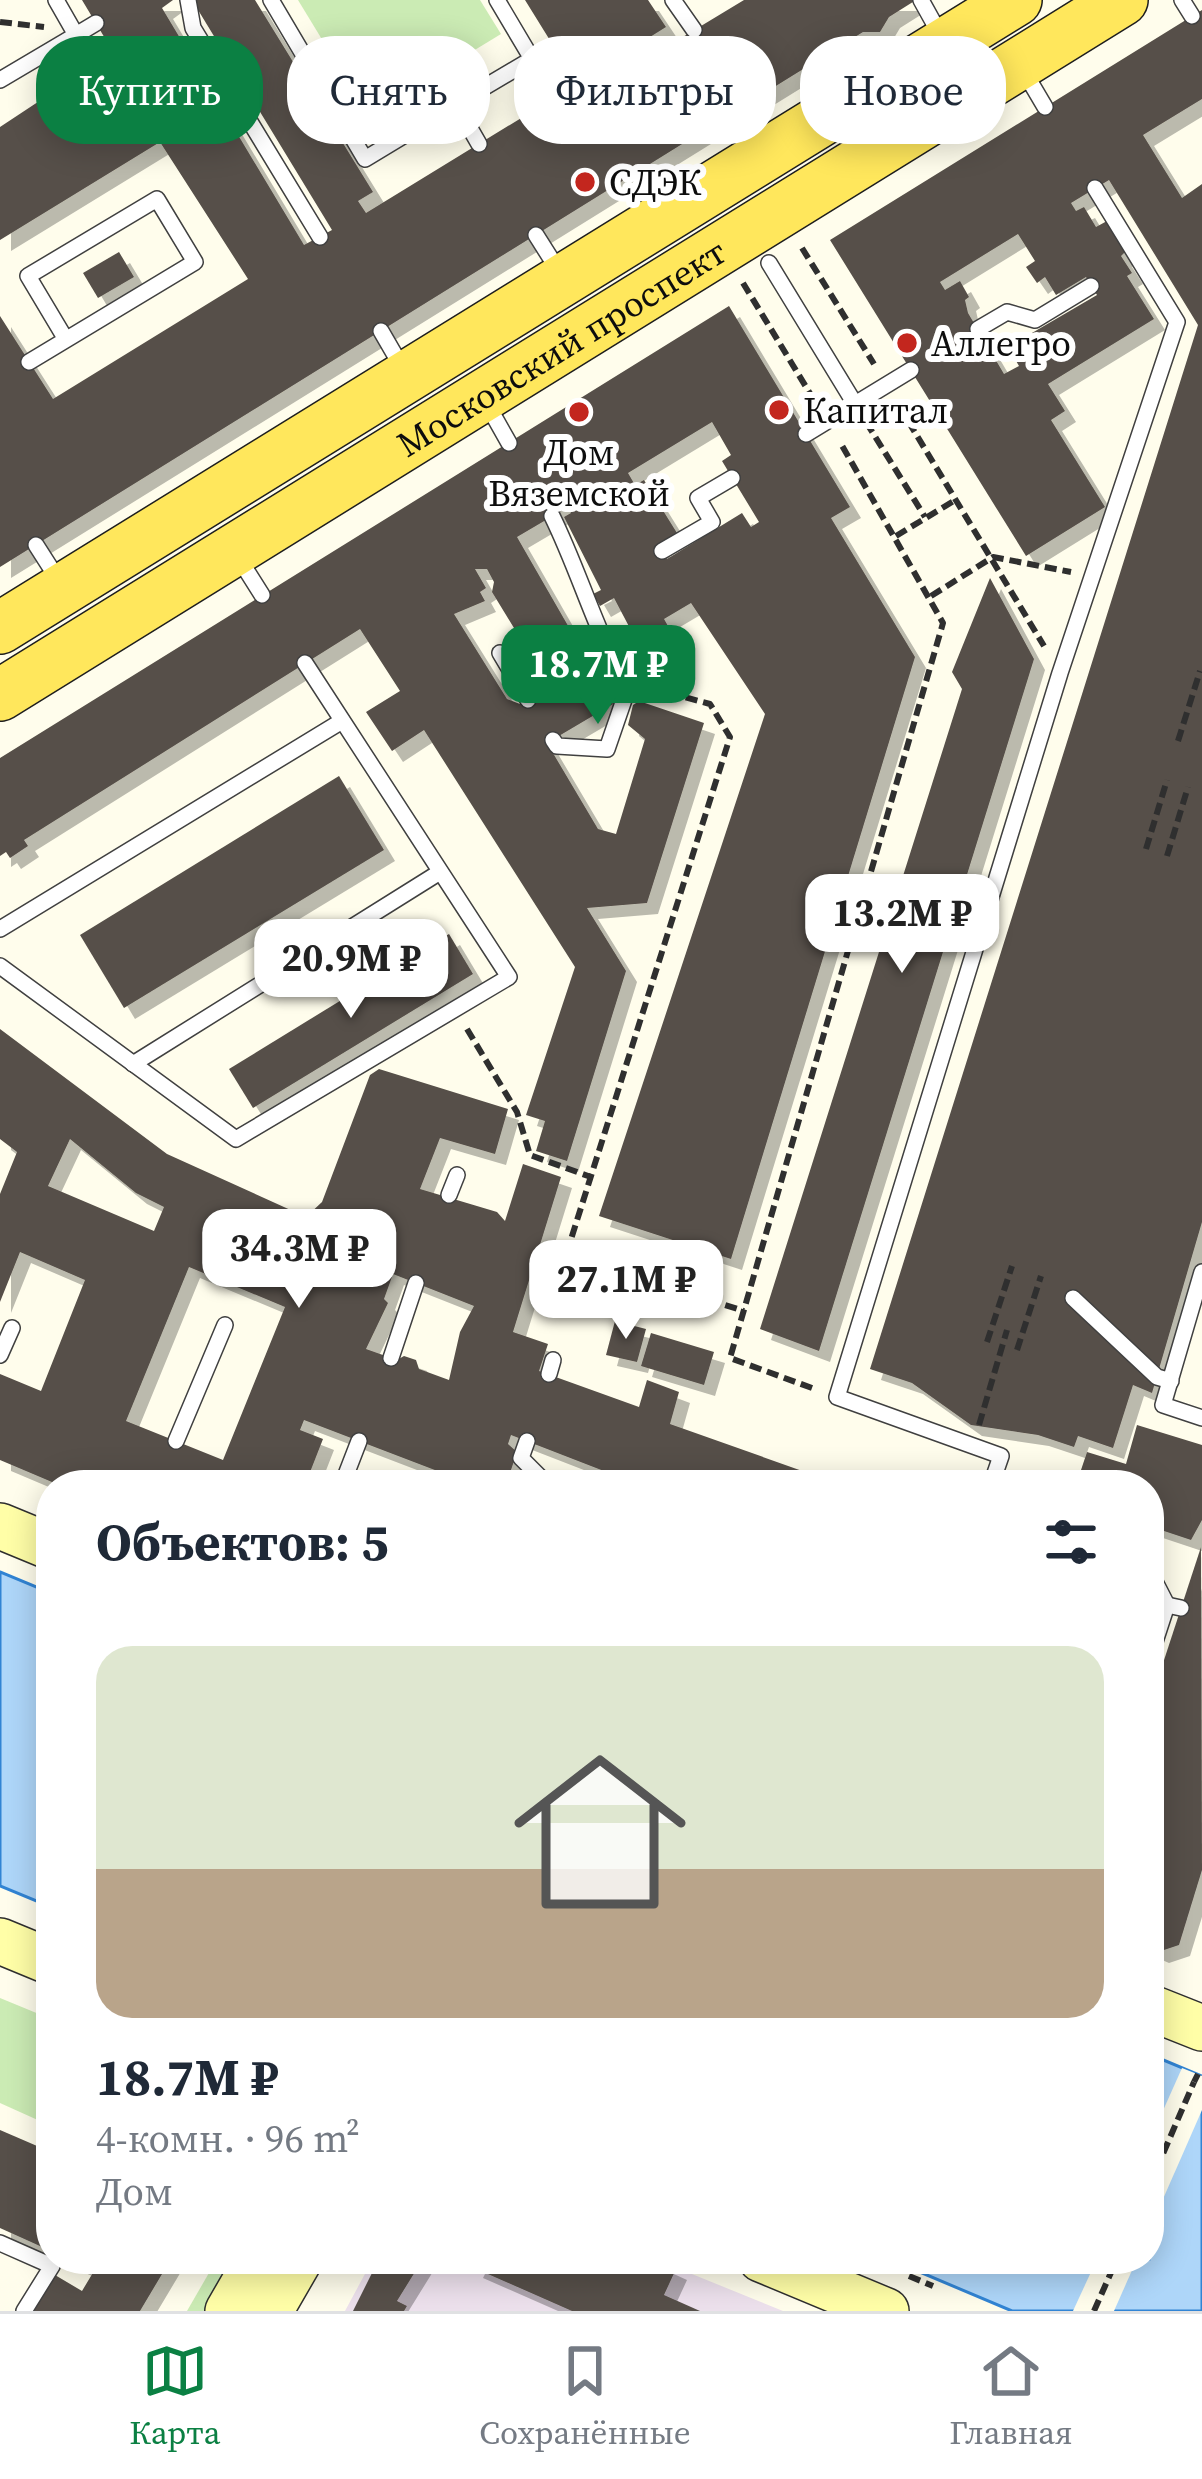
<!DOCTYPE html>
<html lang="ru">
<head>
<meta charset="utf-8">
<style>
  body { margin:0; font-family:"Source Serif 4",serif; background:#f2f2f3; color:#1f2937; height:100vh; display:flex; flex-direction:column; font-size:45px; white-space:nowrap }
  * { box-sizing:border-box; margin:0 }
  p { font-size:39px; color:#747a83 }
  .icon { flex:none; width:66px; height:66px; fill:none; stroke:currentColor; stroke-width:2; stroke-linecap:round; stroke-linejoin:round }
  .map { position:relative; flex:1; overflow:hidden }
  .panel { position:absolute; left:36px; top:1470px; width:1128px; height:804px; display:flex; flex-direction:column; background:#fff; border-radius:48px; box-shadow:0 6px 30px #0003 }
  .panel>* { flex:none }
  .guide { position:absolute; left:36px; top:36px; width:1131px; height:108px; display:flex; gap:24px }
  .price { position:absolute; translate:-50% -102px; padding:0 27px; border-radius:24px; background:#fff; color:#222; font-size:39px; line-height:78px; filter:drop-shadow(0 3px 6px #0008) }
  .price::after { content:''; position:absolute; left:50%; top:72px; width:36px; height:27px; margin-left:-18px; background:inherit; clip-path:polygon(0 0,100% 0,50% 100%) }
  .price.current { background:#0b8043; color:#fff }
  ul { padding:0; list-style:none }
  li { display:grid; align-content:center; gap:24px; height:636px; padding:0 60px }
  li span { display:grid; place-items:center; height:372px; border-radius:36px; color:#555 }
  li>.icon { margin-inline-start:auto }
  span .icon { width:216px; height:216px; fill:#fffc; stroke-width:1 }
  li b { font-size:51px }
  h2 { display:flex; justify-content:space-between; align-items:center; height:144px; padding:0 60px; font-size:51px }
  .chip { padding:0 42px; border-radius:48px; background:#fff; box-shadow:0 6px 30px #0003; font-size:42px; line-height:108px }
  .chip.current { background:#0b8043; color:#fff }
  .menu { display:flex; justify-content:space-around; align-items:center; height:168px; border-top:3px solid #e0e1e3; background:#fff; font-size:33px; color:#747a83 }
  .menu a { display:grid; justify-items:center; gap:6px }
  .menu .current { color:#0b8043 }
  .map>svg:first-child { display:block }
</style>
</head>
<body>
<div class="map">
<svg width="1202" height="2311" viewBox="0 0 1202 2311">
  <defs>
    <filter id="shadow"><feDropShadow dx="11" dy="11" stdDeviation="0" flood-color="#0004"/></filter>
  </defs>
  <rect width="100%" height="100%" fill="#fffdec"/>
  <polygon fill="#ece0ec" points="373,2259 655,2259 783,2311 345,2311"/>
  <g fill="#cbebb4">
    <polygon points="298,0 480,0 501,34 368,115"/>
    <polygon points="0,1998 51,2019 51,2126 0,2103"/>
    <polygon points="217,2259 236,2259 207,2311 187,2311"/>
  </g>
  <g fill="#aed6f9" stroke="#3184d4" stroke-width="3">
    <polygon points="0,1572 51,1593 51,1907 0,1886"/>
    <polygon points="1149,2054 1202,2076 1202,2311 1012,2311 889,2259 1149,2259"/>
  </g>
  <g fill="#fffdec">
    <polygon points="1182,2068 1202,2076 1202,2110 1149,2231 1149,2142"/>
    <polygon points="1097,2259 1137,2259 1114,2311 1073,2311"/>
  </g>
  <g fill="#564f48" fill-rule="evenodd" filter="url(#shadow)">
    <polygon points="82,0 173,0 162,8 304,245 332,230 192,0 255,0 373,192 358,201 366,213 598,71 590,58 569,71 525,0 648,0 666,27 650,37 658,52 744,0 916,0 889,17 880,32 863,32 0,567 0,316 53,399 248,279 160,142 0,240 0,127 103,59 106,40"/>
    <path d="M1202,10v89l-59,36 39,63 20,-14v1038l-50,171 -19,-8 -20,63 -35,-12 -4,11 -36,-12 -67,-10 -59,-42 -42,-14 328,-1044 -89,-145 -38,23 5,8 8,-4 12,20 11,-6 19,30 -5,5 11,17 -5,3 27,43 -106,65 17,27 -14,9 54,87 -79,49 -196,-316zM1018,234l17,27 -9,6 11,16 8,-6 11,18 30,-18 11,18 -89,52 11,19 -15,8 -36,-61 -3,-13 4,-3 -9,-16 -15,9 -5,-8z"/>
    <polygon points="119,252 134,277 98,298 83,273"/>
    <path d="M729,306l121,201 -19,11 84,139 -184,602 -132,-43 166,-502 -74,-111 -27,16 20,35 -31,18 -39,-74 -14,8 -7,-12 8,-4 -37,-73 7,-4 -3,-6 -51,30 96,167 -66,39 51,86 18,5 29,-95 -17,-14 5,-20 6,-4 65,22 -57,180 -60,5 39,63 -59,190 -31,-10 9,-30 -19,-6 49,-148 -151,-237 -32,21 -26,-39 34,-21 -40,-62 -336,211 4,6 -18,12 -4,-6 -6,4v-98zM712,422l19,33 -9,6 37,61 -8,5 -9,-14 -75,46 -9,-14 19,-12 -33,-53 -9,5 -7,-12zM475,569h12l7,13 -2,10 58,95 -30,17 -13,-5 -53,-85 31,-13 -5,-9 6,-4z"/>
    <polygon points="990,578 1034,659 819,1351 760,1329 962,689 952,672"/>
    <polygon points="339,776 384,850 124,1008 80,935"/>
    <polygon points="449,934 473,974 253,1108 229,1069"/>
    <path d="M0,1029l167,125 139,63 16,-15 48,-127 9,-6 129,40 -13,45 -55,-16 -20,51 77,23 8,9 18,-57 38,13 -48,155 35,12 -9,27 100,36 8,-27 32,12 -9,32 169,60 -124,1 -18,-7 -2,7h-90l4,-12 -98,-38 -3,9 9,8 -11,33h-82l3,-8 10,4 3,-9 -136,-52 -4,10 23,9 -18,46h-246l-59,-25v-86l41,17 44,-111 -65,-28 -20,50v-108l17,-42 -17,-13zM70,1139l66,54 28,14 -10,24 -106,-45zM189,1267l96,40 -62,153 -97,-39zM393,1274l81,32 -14,26 -11,48 -30,-11 -3,-9 -12,-4 -7,4 -31,-11 22,-46 -4,-4z"/>
    <polygon points="615,1321 646,1329 637,1362 606,1355"/>
    <polygon points="651,1333 714,1352 704,1385 641,1366"/>
    <polygon points="1137,1425 1202,1445 1202,1520 1191,1540 1149,1526 1149,1485 1076,1485 1087,1452 1126,1464"/>
    <polygon points="1201,1547 1202,1870 1179,1945 1158,1952 1149,1948 1149,1706"/>
    <polygon points="0,2130 51,2152 51,2251 0,2228"/>
    <polygon points="68,2259 171,2259 140,2311 34,2311 55,2275 82,2291 94,2271"/>
    <polygon points="379,2259 423,2259 397,2301 407,2306 404,2311 353,2311"/>
    <polygon points="476,2259 654,2259 676,2269 664,2295 700,2311 572,2311 472,2267"/>
  </g>
  <g fill="none" stroke-linecap="round" stroke-linejoin="round">
    <g stroke="#404040" stroke-width="18">
      <g id="lane">
        <polyline points="188,0 193,28 320,237"/>
        <polyline points="271,0 365,159 456,104"/>
        <polyline points="673,0 694,30"/>
        <polyline points="921,0 941,36"/>
        <polyline points="1182,0 1192,16"/>
        <polyline points="76,35 96,23"/>
        <polyline points="1022,68 1045,107"/>
        <polyline points="0,80 76,35 56,0"/>
        <polyline points="744,107 767,144"/>
        <polyline points="479,144 456,104 532,59 497,0"/>
        <polyline points="536,235 560,273"/>
        <polyline points="769,263 855,404"/>
        <polyline points="978,329 1007,312 1035,320 1091,286"/>
        <polyline points="381,331 403,369"/>
        <polyline points="29,362 195,262 157,199 28,276 65,338"/>
        <polyline points="487,404 509,443"/>
        <polyline points="806,434 911,370"/>
        <path d="M552,516c28,57 44,117 76,172l-21,61 -50,-3 -4,-6"/>
        <polyline points="36,545 59,581"/>
        <polyline points="662,551 712,522 698,498 732,478"/>
        <polyline points="238,557 262,595"/>
        <polyline points="500,653 528,700"/>
        <polyline points="0,929 342,721"/>
        <polyline points="0,966 236,1139 509,977 305,663"/>
        <polyline points="133,1064 440,872"/>
        <polyline points="449,1195 457,1175"/>
        <polyline points="1202,1272 1163,1405 1202,1418"/>
        <polyline points="1073,1298 1157,1377 1171,1381"/>
        <polyline points="0,1355 12,1328"/>
        <polyline points="391,1358 416,1283"/>
        <polyline points="549,1374 553,1360"/>
        <polyline points="176,1441 225,1325"/>
        <polyline points="527,1441 521,1458 548,1485"/>
        <polyline points="342,1485 359,1441"/>
        <polyline points="991,1485 1001,1456 837,1397 1060,673 1177,322 1095,188"/>
        <polyline points="1149,1570 1167,1605"/>
        <polyline points="1149,1660 1167,1605 1181,1608"/>
        <polyline points="0,2243 52,2266 24,2311"/>
      </g>
    </g>
    <g stroke="#2f2f2f" stroke-width="48">
      <g id="secondary">
        <polyline points="0,1526 51,1547"/>
        <polyline points="0,1941 51,1962"/>
        <polyline points="1149,2007 1202,2028"/>
        <polyline points="761,2259 886,2311"/>
        <polyline points="228,2311 258,2259"/>
        <polyline points="270,2311 300,2259"/>
      </g>
    </g>
    <g stroke="#1e1e1e" stroke-width="54">
      <g id="primary">
        <polyline points="0,628 1016,0"/>
        <path id="s1" d="M0,695l1122,-695"/>
      </g>
    </g>
    <g stroke="#2f2f2f" stroke-width="6" stroke-dasharray="12 6" stroke-linecap="butt">
      <polyline points="0,22 44,27"/>
      <polyline points="802,248 874,364"/>
      <polyline points="743,283 814,400"/>
      <polyline points="899,406 1044,646"/>
      <polyline points="866,422 925,517"/>
      <polyline points="896,536 957,499"/>
      <polyline points="931,596 993,557 1071,572"/>
      <polyline points="651,688 710,704 730,737 566,1255 744,1311"/>
      <polyline points="1178,741 1200,671"/>
      <polyline points="1146,849 1167,780"/>
      <polyline points="1167,856 1188,787"/>
      <polyline points="467,1029 517,1112 530,1155 591,1177"/>
      <polyline points="987,1342 1012,1266"/>
      <polyline points="1017,1350 1041,1276"/>
      <polyline points="812,1388 730,1358 943,623 840,442"/>
      <polyline points="979,1425 1007,1330"/>
      <polyline points="1194,2082 1198,2074"/>
      <polyline points="909,2276 933,2286"/>
      <polyline points="1094,2311 1117,2259"/>
    </g>
    <use href="#lane" stroke="#fff" stroke-width="15"/>
    <use href="#secondary" stroke="#fffea7" stroke-width="45"/>
    <use href="#primary" stroke="#ffe75c" stroke-width="51"/>
    <polyline stroke="#2f2f2f" stroke-width="6" stroke-dasharray="12 6" stroke-linecap="butt" points="1149,2186 1194,2082"/>
  </g>
  <g fill="#c3261e" stroke="#fff" stroke-width="4.5">
    <circle cx="585" cy="182" r="12"/>
    <circle cx="907" cy="343" r="12"/>
    <circle cx="779" cy="410" r="12"/>
    <circle cx="579" cy="412" r="12"/>
  </g>
  <g text-anchor="middle" stroke-width="12" stroke-linejoin="round" paint-order="stroke">
    <g font-size="36" fill="#0d0d0d" stroke="#fff" text-anchor="start">
      <text x="609" y="195">СДЭК</text>
      <text x="931" y="356">Аллегро</text>
      <text x="803" y="423">Капитал</text>
      <text x="579" y="465" text-anchor="middle">Дом<tspan x="579" dy="41">Вяземской</tspan></text>
    </g>
    <g font-size="36" fill="#0d0d0d" stroke="#fff">
      <text dy="13" stroke="none"><textPath href="#s1" startOffset="660">Московский проспект</textPath></text>
    </g>
  </g>
</svg>
<b class="price current" style="left:598px;top:727px">18.7M ₽</b>
<b class="price" style="left:902px;top:976px">13.2M ₽</b>
<b class="price" style="left:351px;top:1021px">20.9M ₽</b>
<b class="price" style="left:299px;top:1311px">34.3M ₽</b>
<b class="price" style="left:626px;top:1342px">27.1M ₽</b>
<div class="guide">
<a class="chip current">Купить</a>
<a class="chip">Снять</a>
<a class="chip">Фильтры</a>
<a class="chip">Новое</a>
</div>
<section class="panel">
<h2>Объектов: 5<svg class="icon" aria-label="filters" viewBox="0 0 24 24"><path d="M4 7h16M4 17h16"/><circle cx="9" cy="7" r="2"/><circle cx="15" cy="17" r="2"/></svg></h2>
<ul>
<li><span style="background:linear-gradient(#dfe7d0 60%,#b9a48a 0)"><svg class="icon" aria-label="home" viewBox="0 0 24 24"><path d="M3 11l9-7 9 7M6 9v11h12V9"/></svg></span><div><b>18.7M ₽</b><p>4-комн. · 96 m²</p><p>Дом</p></div></li>
</ul>
</section>
</div>
<nav class="menu">
<a class="current"><svg class="icon" aria-label="map" viewBox="0 0 24 24"><path d="M3 6l6-2 6 2 6-2v14l-6 2-6-2-6 2zM9 4v14M15 6v14"/></svg>Карта</a>
<a><svg class="icon" aria-label="saved" viewBox="0 0 24 24"><path d="M7 4h10v16l-5-4-5 4z"/></svg>Сохранённые</a>
<a><svg class="icon" aria-label="home" viewBox="0 0 24 24"><path d="M3 11l9-7 9 7M6 9v11h12V9"/></svg>Главная</a>
</nav>
</body>
</html>
